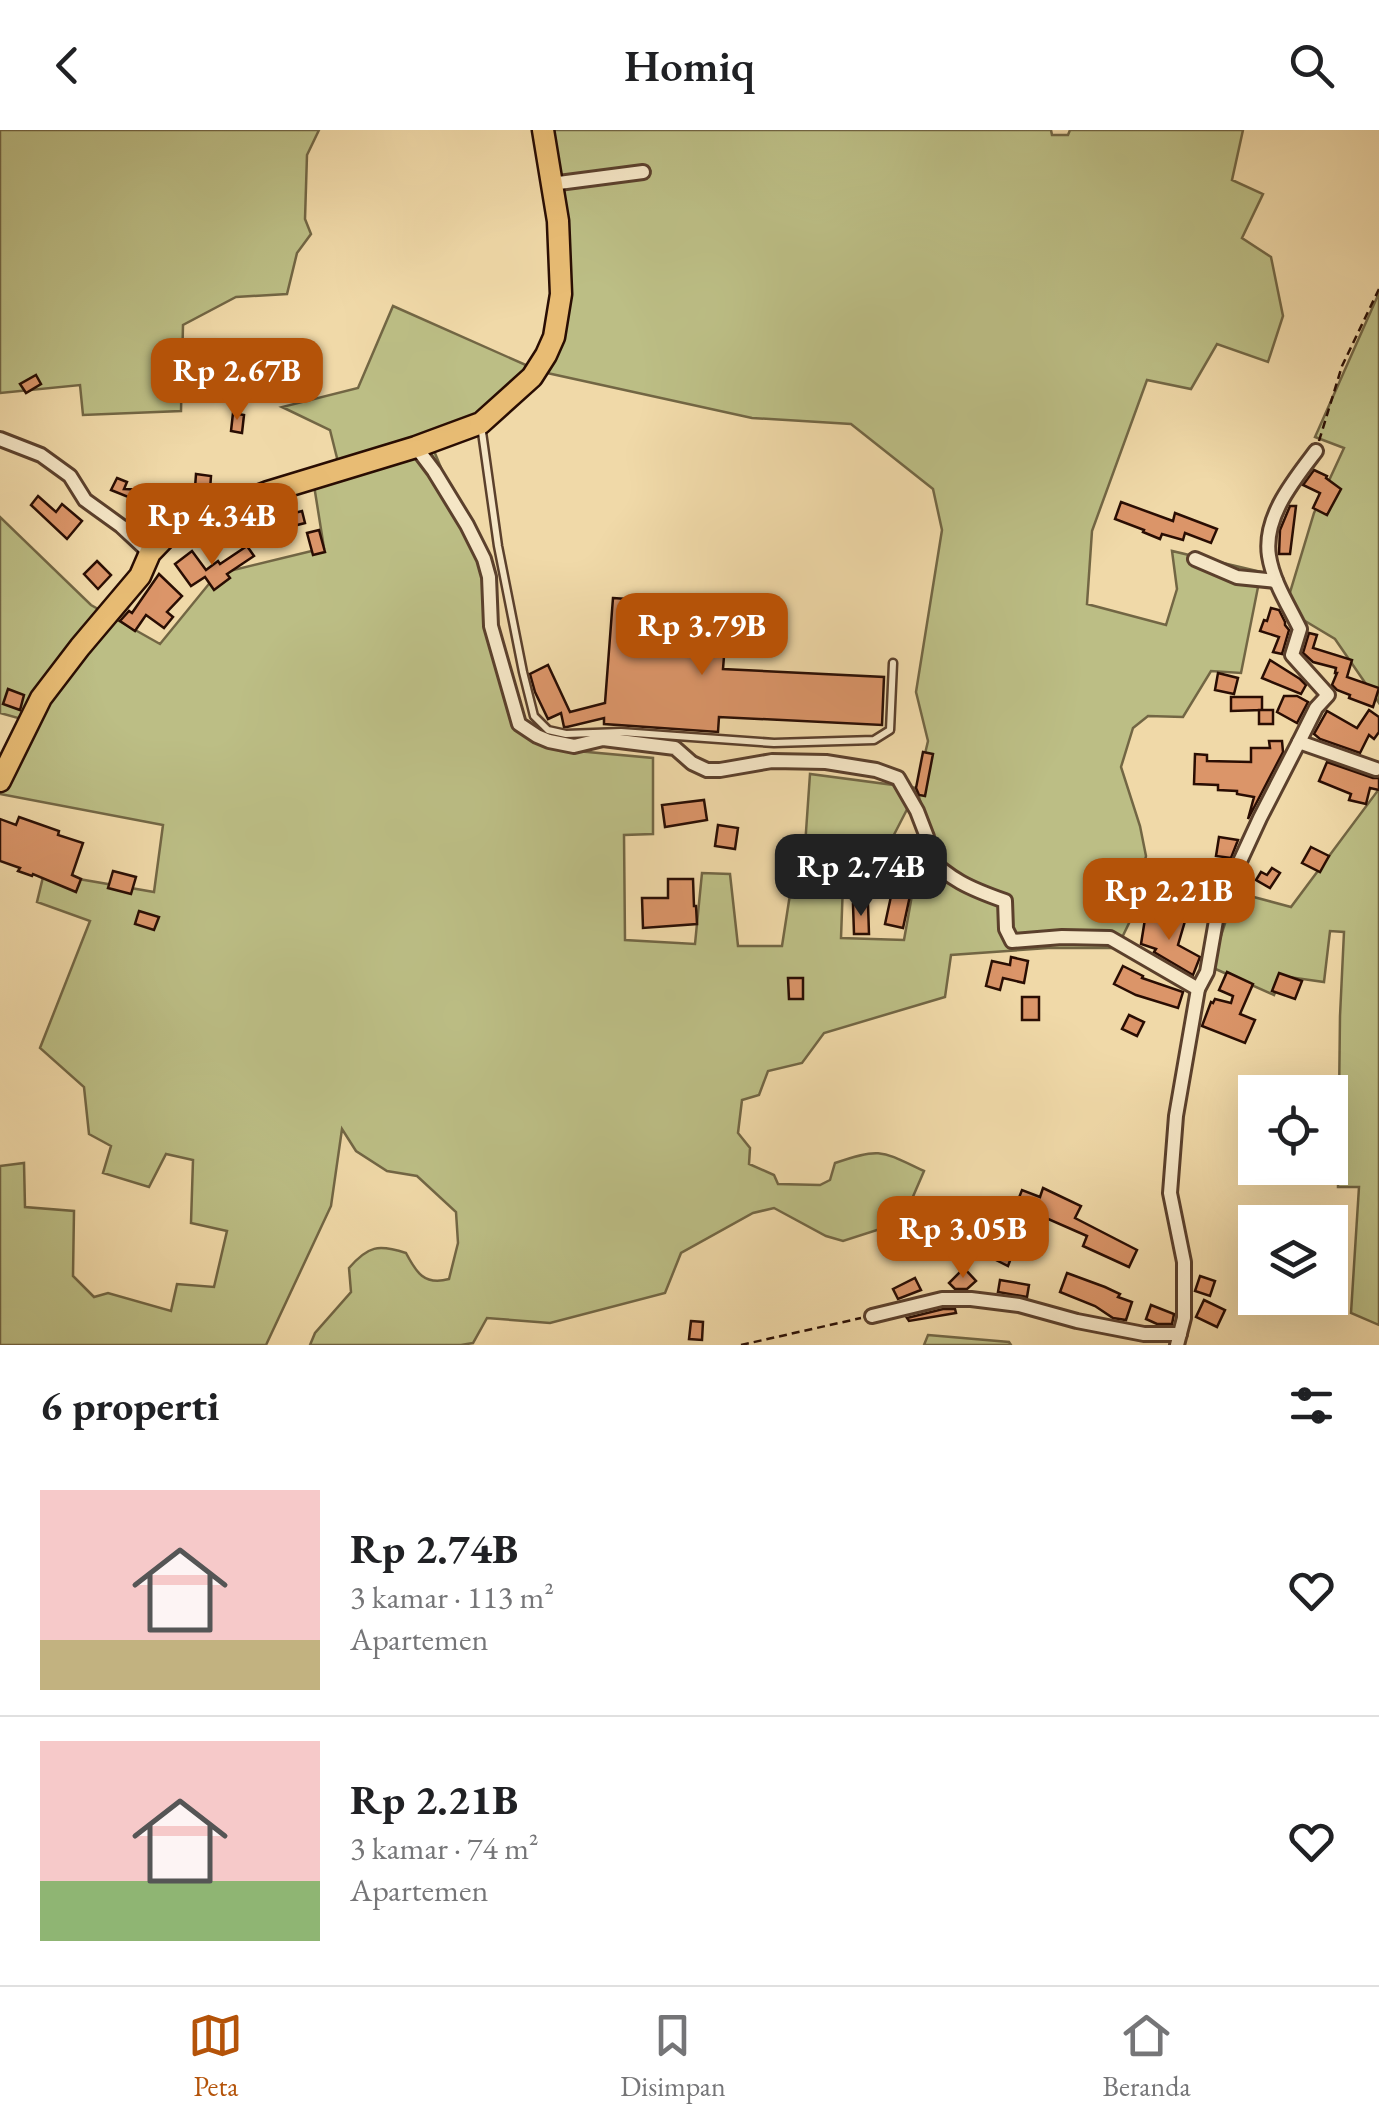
<!DOCTYPE html>
<html lang="id">
<head>
<meta charset="utf-8">
<style>
  body { margin:0; font-family:"EB Garamond",serif; background:#f6f6f6; color:#202124; height:100vh; display:flex; flex-direction:column; font-size:38px; white-space:nowrap }
  * { box-sizing:border-box; margin:0 }
  p { font-size:32px; color:#757577 }
  .icon { flex:none; width:55px; height:55px; fill:none; stroke:currentColor; stroke-width:2; stroke-linecap:round; stroke-linejoin:round }
  .map { position:relative; height:1215px; overflow:hidden }
  .details { display:flex; flex-direction:column; background:#fff; flex:1 }
  .details>* { flex:none }
  .fabs { position:absolute; left:1238px; top:945px; display:grid; gap:20px }
  .fabs a { display:grid; place-items:center; width:110px; height:110px; border-radius:0px; background:#fff; box-shadow:0 10px 40px #0002; font-size:50px }
  .price { position:absolute; translate:-50% -85px; padding:0 22px; border-radius:20px; background:#b45309; color:#fff; font-size:32px; line-height:65px; filter:drop-shadow(0 2px 5px #0008) }
  .price::after { content:''; position:absolute; left:50%; top:60px; width:30px; height:22px; margin-left:-15px; background:inherit; clip-path:polygon(0 0,100% 0,50% 100%) }
  .price.current { background:#222; color:#fff }
  ul { padding:0; list-style:none }
  li { display:flex; align-items:center; gap:30px; height:250px; padding:0 40px }
  li+li { border-top:2px solid #e0e0e0 }
  li span { display:grid; place-items:center; flex:none; width:280px; height:200px; border-radius:0px; color:#555 }
  li>.icon { margin-inline-start:auto }
  span .icon { width:120px; height:120px; fill:#fffc; stroke-width:1 }
  li b { font-size:42px }
  h2 { display:flex; justify-content:space-between; align-items:center; height:120px; padding:0 40px; font-size:42px }
  header { display:flex; justify-content:space-between; align-items:center; height:130px; padding:0 40px; background:#fff; font-size:45px; font-weight:600 }
  .menu { display:flex; justify-content:space-around; align-items:center; height:140px; border-top:2px solid #e0e0e0; background:#fff; font-size:28px; color:#757577 }
  .menu a { display:grid; justify-items:center; gap:5px }
  .menu .current { color:#b45309 }
  .map>svg:first-child { display:block }
</style>
</head>
<body>
<header><svg class="icon" aria-label="back" viewBox="0 0 24 24"><path d="M15 5l-7 7 7 7"/></svg>Homiq<svg class="icon" aria-label="search" viewBox="0 0 24 24"><circle cx="10" cy="10" r="6"/><path d="M15 15l6 6"/></svg></header>
<div class="map">
<svg width="1379" height="1215" viewBox="0 0 1379 1215">
  <rect width="100%" height="100%" fill="#f0d9a8"/>
  <filter id="stains"><feTurbulence type="fractalNoise" baseFrequency=".002" numOctaves="4"/><feColorMatrix values="0 0 0 0 .2 0 0 0 0 .09 0 0 0 0 .02 0 0 0 .5 -.17"/></filter>
  <radialGradient id="worn" r=".72"><stop offset=".6" stop-color="#630" stop-opacity="0"/><stop offset="1" stop-color="#630" stop-opacity=".3"/></radialGradient>
  <g fill="#bcbe85" stroke="#726644" stroke-width="2.5" fill-rule="evenodd">
    <polygon points="0,0 319,0 307,25 305,89 311,104 297,123 287,164 236,167 183,195 181,281 83,285 80,255 0,263"/>
    <path d="M533,0h518l1,5h16l2,-5h173l-11,50 31,14 -21,44 29,19 12,59 -15,46 -51,-18 -26,45 -44,-9 -55,151 -5,73 79,21 11,-36 -5,-38 89,21 -20,101 -30,-2 -28,46 -35,-1 -15,12 -12,39 19,59 6,30 -16,65 -13,27h-69l-97,7 -6,42 -121,36 -22,30 -34,8 -9,24 -17,5 -4,33 12,15 -1,16 25,11 4,9 42,1 10,-5 5,-17c46,-16 47,-12 89,8l-22,51 -59,19 -17,-5 -52,-28 -21,5 -72,40 -16,40 -115,30 -63,-5 -14,25 -12,2h-151l5,-12 36,-41 -2,-24c19,-22 29,-24 57,-15 10,19 18,33 43,26l9,-36 -2,-31 -39,-36 -30,-5 -31,-20 -14,-22 -11,77 -65,139h-266v-179l24,-3 1,44 49,4 -1,65 21,21 14,-4 63,18 6,-27 37,3 13,-56 -36,-8 2,-63 -27,-6 -17,33 -46,-14 8,-27 -22,-12 -5,-47 -44,-39 50,-127 -53,-19 7,-29 110,19 9,-67 -163,-31v-17l22,-58 -22,-6v-196l91,88 69,39 57,-70 107,-26 -11,-69 27,-9 -10,-40 -48,-23 76,-19 35,-82 144,64 19,-57 -5,-98zM538,241l214,47 99,6 82,65 9,41 -26,162 12,49 -11,47 -107,-14 -7,101h-10l-11,71h-44l-8,-72 -28,-1 -7,71 -70,-4 -1,-105 29,-1v-76l-98,-9 -27,-17 -14,-27 -32,-138 -50,-121zM917,660l19,65 -22,29 -10,56 -63,-2 3,-82h39z"/>
    <polygon points="1379,163 1379,573 1335,509 1285,479 1314,383 1344,318 1315,307"/>
    <polygon points="1379,659 1379,1195 1351,1183 1359,1057 1338,1057 1340,886 1344,802 1330,801 1324,852 1282,846 1274,865 1211,837 1235,762 1291,777"/>
    <polygon points="928,1205 1009,1212 1011,1215 924,1215"/>
  </g>
  <g fill="#db9569" stroke="#290d03" stroke-width="2.5">
    <polygon points="36,245 41,254 26,263 20,254"/>
    <polygon points="233,283 244,285 242,303 231,301"/>
    <polygon points="1314,340 1327,346 1326,348 1341,359 1327,385 1313,378 1320,363 1303,355"/>
    <polygon points="196,344 211,346 210,360 195,358"/>
    <polygon points="117,348 127,352 124,359 152,360 153,355 169,359 165,372 185,374 185,379 169,384 156,396 150,396 152,373 131,372 131,368 111,360"/>
    <polygon points="38,366 56,382 62,374 82,391 67,409 31,375"/>
    <polygon points="1121,372 1173,391 1175,383 1217,399 1211,413 1185,403 1183,410 1162,404 1160,409 1143,402 1144,400 1115,389"/>
    <polygon points="1290,376 1296,376 1290,424 1279,424 1280,400"/>
    <polygon points="302,381 305,393 282,399 279,387"/>
    <polygon points="319,400 325,422 313,425 307,403"/>
    <polygon points="247,416 254,426 227,444 230,448 214,460 205,447 191,456 175,434 192,421 206,440 218,431 220,434"/>
    <polygon points="97,431 111,445 98,459 84,444"/>
    <polygon points="159,444 182,466 167,482 173,487 164,498 146,485 135,501 120,491 129,481 132,483"/>
    <polygon points="613,468 728,476 723,539 884,547 882,595 719,587 718,602 604,594 604,588 567,597 564,597 561,583 548,589 535,562 530,544 548,535 570,582 605,573"/>
    <polygon points="1271,478 1279,480 1285,492 1285,495 1289,500 1282,524 1273,522 1279,507 1260,501 1264,490 1267,491"/>
    <polygon points="1309,503 1317,505 1313,518 1352,530 1347,547 1379,558 1373,577 1349,568 1350,565 1337,560 1332,555 1337,543 1335,543 1336,538 1313,532 1303,523"/>
    <polygon points="1270,530 1300,549 1306,555 1301,564 1262,548"/>
    <polygon points="1218,543 1238,548 1234,564 1215,560"/>
    <polygon points="8,559 24,565 20,580 3,574"/>
    <polygon points="1284,566 1297,566 1308,572 1297,593 1277,582"/>
    <polygon points="1231,567 1262,567 1262,580 1231,581"/>
    <rect x="1259" y="580" width="14" height="14"/>
    <polygon points="1369,580 1379,587 1379,602 1374,609 1369,605 1360,623 1320,609 1314,604 1327,581 1357,598"/>
    <polygon points="1269,611 1282,611 1283,622 1248,689 1254,667 1237,664 1237,661 1218,660 1218,655 1194,654 1195,624 1207,625 1207,631 1251,632 1251,618 1270,618"/>
    <polygon points="923,622 933,624 925,666 919,665 916,658"/>
    <polygon points="1327,632 1373,648 1379,648 1379,660 1370,658 1366,674 1349,670 1351,664 1319,651"/>
    <polygon points="704,670 707,690 665,697 662,675"/>
    <polygon points="19,687 59,701 58,705 83,713 72,745 81,749 76,762 33,744 32,746 18,741 20,738 0,731 0,689 16,695"/>
    <polygon points="718,695 738,698 735,719 715,716"/>
    <polygon points="1219,707 1238,710 1231,728 1216,726"/>
    <polygon points="1311,717 1329,726 1320,742 1302,733"/>
    <polygon points="865,731 877,731 878,749 865,749"/>
    <polygon points="898,734 916,738 903,798 885,794"/>
    <polygon points="1272,738 1280,743 1270,758 1256,750 1261,742 1267,745"/>
    <polygon points="113,741 136,747 131,764 108,758"/>
    <polygon points="1205,747 1217,751 1208,780 1197,776"/>
    <polygon points="668,749 693,749 694,776 696,776 697,794 643,798 642,768 668,768"/>
    <polygon points="853,774 868,774 869,804 854,804"/>
    <polygon points="139,781 159,787 154,800 135,794"/>
    <polygon points="1171,787 1185,791 1178,815 1200,827 1193,845 1154,822 1156,819 1141,814 1145,789 1169,792"/>
    <polygon points="1011,827 1028,831 1024,853 1003,848 1000,860 986,856 992,831 1010,835"/>
    <polygon points="1123,836 1143,846 1142,848 1183,862 1178,878 1136,865 1114,854"/>
    <polygon points="1227,842 1253,854 1240,884 1255,890 1245,913 1202,896 1211,872 1213,873 1215,869 1231,873 1233,866 1219,860"/>
    <polygon points="1279,843 1302,851 1295,869 1272,861"/>
    <polygon points="788,848 803,848 803,869 789,869"/>
    <rect x="1022" y="867" width="17" height="23"/>
    <polygon points="1129,885 1144,892 1137,906 1122,899"/>
    <polygon points="1043,1058 1081,1076 1075,1088 1137,1120 1129,1137 1083,1116 1087,1106 1016,1075 1022,1060 1040,1067"/>
    <polygon points="1001,1090 1022,1099 1008,1136 986,1125"/>
    <polygon points="964,1138 976,1151 967,1159 955,1159 949,1153"/>
    <polygon points="1067,1143 1105,1157 1120,1164 1118,1167 1132,1172 1126,1190 1113,1188 1095,1176 1060,1162"/>
    <polygon points="1200,1146 1215,1151 1210,1166 1195,1161"/>
    <polygon points="915,1148 921,1160 898,1169 893,1159"/>
    <polygon points="1000,1150 1029,1155 1027,1167 998,1162"/>
    <polygon points="1204,1170 1225,1180 1217,1197 1196,1187"/>
    <polygon points="1151,1175 1174,1184 1172,1194 1157,1194 1146,1189"/>
    <polygon points="943,1179 955,1179 956,1183 909,1191 907,1188"/>
    <polygon points="691,1191 703,1192 702,1210 689,1209"/>
  </g>
  <g fill="none" stroke-linecap="round" stroke-linejoin="round">
    <g stroke="#5b402c" stroke-width="11">
      <polyline id="service" points="481,295 498,416 523,542 534,586 548,600 566,604 621,602 774,613 874,610 890,600 893,533"/>
    </g>
    <g stroke="#5b402c" stroke-width="18">
      <g id="minor">
        <polyline points="551,54 643,42"/>
        <polyline points="0,309 41,325 70,346 85,370 121,396 150,423"/>
        <path d="M416,317l18,24 33,54 17,34 5,18 2,49 28,98 18,12 12,5 25,5 29,-7 72,9 17,15 15,7h13l52,-9 54,1 50,8 22,8 19,33 10,26 -4,16c28,27 45,35 82,48l1,28 6,12 50,-4 48,1 88,51"/>
        <polyline points="1195,429 1237,447 1276,451"/>
        <polyline points="1299,612 1376,639"/>
        <polyline points="872,1186 942,1169 971,1169 1019,1175 1077,1191 1144,1204 1180,1204"/>
        <path d="M1177,1215l7,-27v-56l-14,-69 6,-77 22,-127 9,-17 11,-63 42,-91 39,-76 17,-34 12,-13 -36,-40 8,-26c-11,-23 -27,-47 -31,-73 -6,-39 25,-76 47,-105"/>
      </g>
    </g>
    <g stroke="#290d03" stroke-width="25">
      <polyline id="primary" points="0,651 41,568 80,517 140,446 150,423 175,397 268,362 416,317 481,293 532,247 546,225 554,207 561,164 558,91 543,0"/>
    </g>
    <g stroke="#290d03" stroke-width="2.5" stroke-dasharray="8 5" stroke-linecap="butt">
      <polyline points="1319,311 1342,236 1379,159"/>
      <polyline points="741,1215 861,1188"/>
    </g>
    <use href="#service" stroke="#f5e6c6" stroke-width="6"/>
    <use href="#minor" stroke="#f5e6c6" stroke-width="12"/>
    <use href="#primary" stroke="#e8bc74" stroke-width="20"/>
  </g>
  <rect width="100%" height="100%" filter="url(#stains)"/>
  <rect width="100%" height="100%" fill="url(#worn)"/>
</svg>
<div class="fabs">
<a><svg class="icon" aria-label="locate" viewBox="0 0 24 24"><circle cx="12" cy="12" r="6"/><path d="M12 2v4M12 18v4M2 12h4M18 12h4"/></svg></a>
<a><svg class="icon" aria-label="layers" viewBox="0 0 24 24"><path d="M12 4l9 5-9 5-9-5zM3 14l9 5 9-5"/></svg></a>
</div>
<b class="price" style="left:237px;top:293px">Rp 2.67B</b>
<b class="price" style="left:212px;top:438px">Rp 4.34B</b>
<b class="price" style="left:702px;top:548px">Rp 3.79B</b>
<b class="price current" style="left:861px;top:789px">Rp 2.74B</b>
<b class="price" style="left:1169px;top:813px">Rp 2.21B</b>
<b class="price" style="left:963px;top:1151px">Rp 3.05B</b>
</div>
<section class="details">
<h2>6 properti<svg class="icon" aria-label="filters" viewBox="0 0 24 24"><path d="M4 7h16M4 17h16"/><circle cx="9" cy="7" r="2"/><circle cx="15" cy="17" r="2"/></svg></h2>
<ul>
<li><span style="background:linear-gradient(#f6c9c9 75%,#c2b280 0)"><svg class="icon" aria-label="home" viewBox="0 0 24 24"><path d="M3 11l9-7 9 7M6 9v11h12V9"/></svg></span><div><b>Rp 2.74B</b><p>3 kamar · 113 m²</p><p>Apartemen</p></div><svg class="icon" aria-label="heart" viewBox="0 0 24 24"><path d="M12 20l-8-8c-3-5 5-10 8-4 3-6 11-1 8 4z"/></svg></li>
<li><span style="background:linear-gradient(#f6c9c9 70%,#8fb573 0)"><svg class="icon" aria-label="home" viewBox="0 0 24 24"><path d="M3 11l9-7 9 7M6 9v11h12V9"/></svg></span><div><b>Rp 2.21B</b><p>3 kamar · 74 m²</p><p>Apartemen</p></div><svg class="icon" aria-label="heart" viewBox="0 0 24 24"><path d="M12 20l-8-8c-3-5 5-10 8-4 3-6 11-1 8 4z"/></svg></li>
</ul>
</section>
<nav class="menu">
<a class="current"><svg class="icon" aria-label="map" viewBox="0 0 24 24"><path d="M3 6l6-2 6 2 6-2v14l-6 2-6-2-6 2zM9 4v14M15 6v14"/></svg>Peta</a>
<a><svg class="icon" aria-label="saved" viewBox="0 0 24 24"><path d="M7 4h10v16l-5-4-5 4z"/></svg>Disimpan</a>
<a><svg class="icon" aria-label="home" viewBox="0 0 24 24"><path d="M3 11l9-7 9 7M6 9v11h12V9"/></svg>Beranda</a>
</nav>
</body>
</html>
